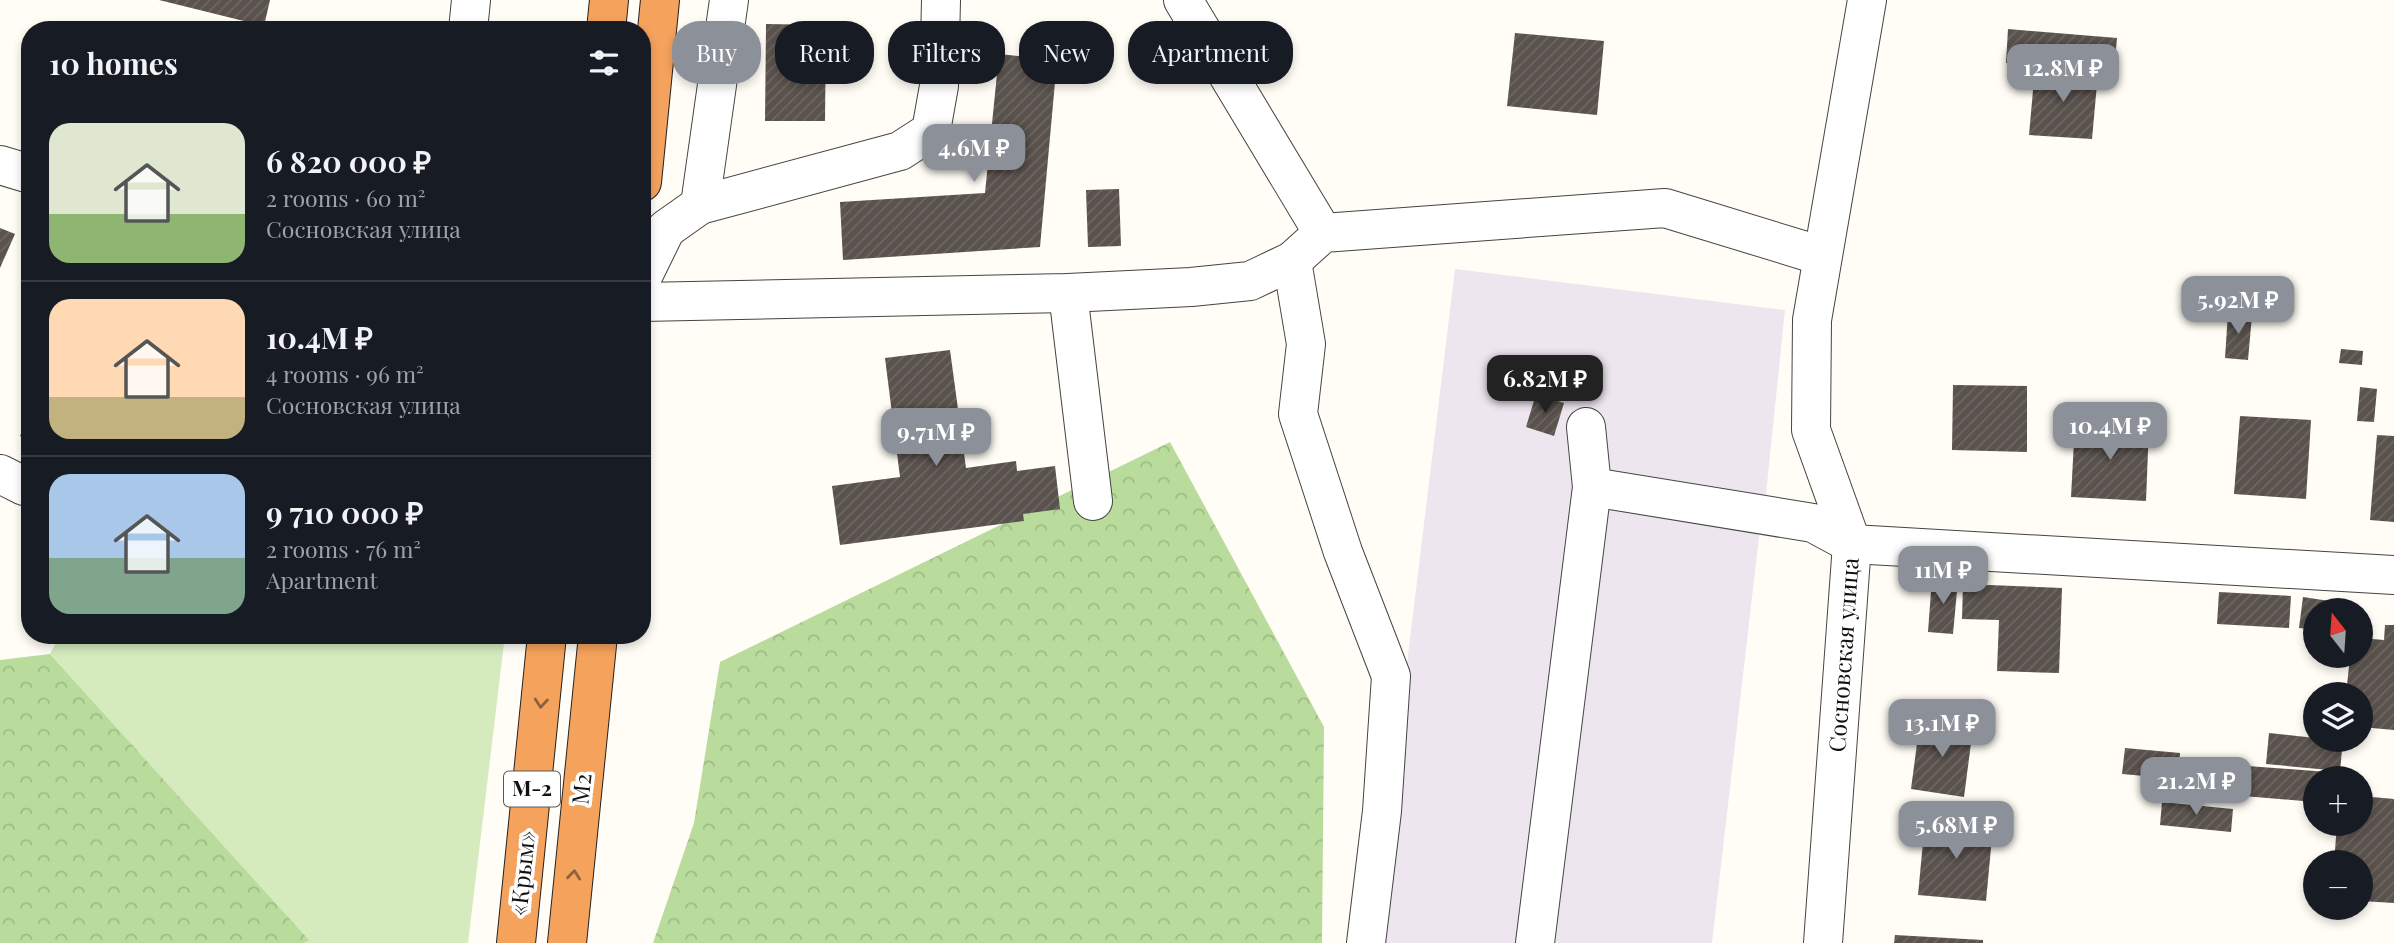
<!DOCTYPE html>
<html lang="en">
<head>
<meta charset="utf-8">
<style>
  body { margin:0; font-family:"Playfair Display",serif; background:#20242c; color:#f1f3f6; height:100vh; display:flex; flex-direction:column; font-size:26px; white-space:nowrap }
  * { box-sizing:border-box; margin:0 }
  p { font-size:23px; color:#9ea1a6 }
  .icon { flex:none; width:38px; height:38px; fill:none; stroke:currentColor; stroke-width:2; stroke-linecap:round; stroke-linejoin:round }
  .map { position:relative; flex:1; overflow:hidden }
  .details { position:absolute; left:21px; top:21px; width:630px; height:623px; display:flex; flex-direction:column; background:#171b24; border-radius:28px; box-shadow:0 4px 10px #0003 }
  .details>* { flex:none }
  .banner { position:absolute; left:672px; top:21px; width:665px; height:63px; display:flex; gap:14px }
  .needle { width:46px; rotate:343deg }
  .tools { position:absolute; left:2303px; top:598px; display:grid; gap:14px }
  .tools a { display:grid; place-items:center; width:70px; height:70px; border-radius:50%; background:#171b24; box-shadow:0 4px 10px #0003; font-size:35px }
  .price { position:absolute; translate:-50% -60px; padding:0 16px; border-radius:14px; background:#8c9099; color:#fff; font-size:23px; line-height:46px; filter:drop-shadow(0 2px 4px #0008) }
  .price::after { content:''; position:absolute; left:50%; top:42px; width:21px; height:16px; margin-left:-10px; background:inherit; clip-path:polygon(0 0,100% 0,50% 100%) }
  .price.current { background:#222; color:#fff }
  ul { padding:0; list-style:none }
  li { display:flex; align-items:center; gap:21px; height:175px; padding:0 28px }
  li+li { border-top:2px solid #363941 }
  li span { display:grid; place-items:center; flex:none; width:196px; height:140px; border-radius:21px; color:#555 }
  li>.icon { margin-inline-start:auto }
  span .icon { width:84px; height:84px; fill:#fffc; stroke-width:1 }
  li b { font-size:30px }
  h2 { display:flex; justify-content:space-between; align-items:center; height:84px; padding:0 28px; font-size:30px }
  .tag { padding:0 24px; border-radius:28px; background:#171b24; box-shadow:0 4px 10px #0003; font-size:24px; line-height:63px }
  .tag.current { background:#8c9099; color:#fff }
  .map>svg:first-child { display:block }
</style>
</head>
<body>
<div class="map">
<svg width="2394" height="943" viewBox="0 0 2394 943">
  <defs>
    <pattern id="forest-crowns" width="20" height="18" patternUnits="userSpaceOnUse" patternTransform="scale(1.75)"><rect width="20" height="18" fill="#b9dc9c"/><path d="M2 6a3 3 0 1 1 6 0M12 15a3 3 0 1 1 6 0" fill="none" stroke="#9ebc85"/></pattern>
    <pattern id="building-hatch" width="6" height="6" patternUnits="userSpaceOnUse" patternTransform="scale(1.75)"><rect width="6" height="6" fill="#5a524d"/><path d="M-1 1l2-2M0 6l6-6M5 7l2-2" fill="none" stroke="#6d6662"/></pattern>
  </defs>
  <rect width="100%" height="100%" fill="#fffdf5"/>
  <polygon fill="#eee6ef" points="1455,269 1785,310 1765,504 1759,537 1712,943 1373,943"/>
  <polygon fill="#d5ebbd" points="60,635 505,635 468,943 304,943 308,939 50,654"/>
  <g fill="url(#forest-crowns)">
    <polygon points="1170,442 1324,727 1322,943 653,943 694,823 720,662"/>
    <polygon points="50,654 309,940 304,943 0,943 0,660"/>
  </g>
  <g fill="url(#building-hatch)">
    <polygon points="159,0 270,0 264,26"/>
    <polygon points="766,24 826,25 825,121 765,121"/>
    <polygon points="2008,29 2117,38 2114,72 2006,63"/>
    <polygon points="1515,33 1604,41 1597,115 1507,106"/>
    <polygon points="999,54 1057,60 1040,247 843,260 840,202 985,193"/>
    <polygon points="2035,68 2098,73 2092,139 2029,135"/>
    <polygon points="1119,189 1121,246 1088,247 1086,190"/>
    <polygon points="0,228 15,234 0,268"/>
    <polygon points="2228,313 2252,315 2248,360 2225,358"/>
    <polygon points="2341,349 2363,351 2362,365 2339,363"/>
    <polygon points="950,350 966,468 1016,461 1017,471 1055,466 1060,509 1023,514 1024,521 840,545 832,486 900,477 885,358"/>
    <polygon points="1953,385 2027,386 2027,452 1952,450"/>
    <polygon points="2360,387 2377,389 2374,422 2357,421"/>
    <polygon points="1536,394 1564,403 1554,436 1526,427"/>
    <polygon points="30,414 30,441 20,436"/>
    <polygon points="2240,416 2311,420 2306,499 2234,494"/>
    <polygon points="2075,422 2149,426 2146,501 2071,497"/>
    <polygon points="2377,435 2394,436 2394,522 2370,520"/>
    <polygon points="1932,578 1958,580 1953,634 1928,632"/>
    <polygon points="1963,584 2062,588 2059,673 1997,671 1999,620 1962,619"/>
    <polygon points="2219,592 2291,596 2289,628 2217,624"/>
    <polygon points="2303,597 2336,602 2335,611 2315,611 2315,630 2299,628"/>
    <polygon points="2385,625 2394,625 2394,730 2361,727 2361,695 2346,695 2350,656 2361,656 2361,638 2384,640"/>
    <polygon points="1920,721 1973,728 1964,797 1911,789"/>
    <polygon points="2269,733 2315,738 2315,740 2343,740 2340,771 2266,764"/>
    <polygon points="2125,748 2180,753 2178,779 2122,774"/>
    <polygon points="2234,765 2328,772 2327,779 2315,779 2315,802 2232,795"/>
    <polygon points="2361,796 2394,799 2394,903 2361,901 2361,863 2334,863 2337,824 2361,824"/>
    <polygon points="2162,802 2233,809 2231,832 2160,825"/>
    <polygon points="1925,821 1993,827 1986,901 1918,895"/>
    <polygon points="1895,935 1983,940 1983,943 1894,943"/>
  </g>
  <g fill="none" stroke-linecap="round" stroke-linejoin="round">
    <g stroke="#444" stroke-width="40">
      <g id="minor">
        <polyline points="1183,0 1323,233"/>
        <polyline points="468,30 471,0"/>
        <polyline points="0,165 30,174"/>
        <polyline points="700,205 729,0"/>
        <polyline points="1292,261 1306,344 1298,414 1343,552 1391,676 1382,811 1366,943"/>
        <polyline points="642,278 666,229 700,205 900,151 931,131 939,86 941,0"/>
        <polyline points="1068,293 1093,501"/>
        <polyline points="642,302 1068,293 1191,287 1250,281 1292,261 1323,233 1665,208 1822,256"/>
        <polyline points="0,474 24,486 30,485"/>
        <polyline points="1592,487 1813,523 1852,544 2394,575"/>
        <polyline points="1535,943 1592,487 1586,427"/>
        <polyline points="1823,943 1852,544 1811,430 1812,320 1867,0"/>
      </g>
    </g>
    <g stroke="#222" stroke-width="40">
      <g id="highway">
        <polyline points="606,30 609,0"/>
        <polyline points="642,182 660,0"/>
        <polyline points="516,943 547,635"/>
        <polyline points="567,943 598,635"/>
      </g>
    </g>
    <use href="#minor" stroke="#fff" stroke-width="38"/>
    <use href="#highway" stroke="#f5a25d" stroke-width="38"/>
  </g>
  <defs><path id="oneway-chevron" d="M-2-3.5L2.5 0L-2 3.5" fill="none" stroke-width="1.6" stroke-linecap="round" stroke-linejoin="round" transform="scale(1.75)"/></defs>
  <g stroke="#8e613b">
    <use href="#oneway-chevron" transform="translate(541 703) rotate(95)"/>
    <use href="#oneway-chevron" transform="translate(574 875) rotate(-84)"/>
  </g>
  <g text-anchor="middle" stroke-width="7" stroke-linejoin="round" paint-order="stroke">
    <rect fill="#fff" stroke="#585858" stroke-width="2" x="504" y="771.5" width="56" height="35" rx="5"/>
    <g font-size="21" font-weight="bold" fill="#111">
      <text x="532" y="796">М-2</text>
    </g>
    <g font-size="23" fill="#111" stroke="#fff">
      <text transform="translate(1844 655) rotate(-86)" y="8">Сосновская улица</text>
      <text transform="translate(582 789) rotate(-84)" y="8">М2</text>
      <text transform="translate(523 873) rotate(-84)" y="8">«Крым»</text>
    </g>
  </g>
</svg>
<div class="tools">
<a><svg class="needle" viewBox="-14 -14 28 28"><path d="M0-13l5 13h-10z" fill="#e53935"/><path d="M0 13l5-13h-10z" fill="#9ea1a6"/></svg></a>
<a><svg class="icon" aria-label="layers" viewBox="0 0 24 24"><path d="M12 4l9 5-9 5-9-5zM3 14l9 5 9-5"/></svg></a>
<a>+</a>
<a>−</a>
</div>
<b class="price" style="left:2063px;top:104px">12.8M ₽</b>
<b class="price" style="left:974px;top:184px">4.6M ₽</b>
<b class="price" style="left:2238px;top:336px">5.92M ₽</b>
<b class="price current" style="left:1545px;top:415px">6.82M ₽</b>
<b class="price" style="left:2110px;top:462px">10.4M ₽</b>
<b class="price" style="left:936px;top:468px">9.71M ₽</b>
<b class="price" style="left:1943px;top:606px">11M ₽</b>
<b class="price" style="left:1942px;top:759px">13.1M ₽</b>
<b class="price" style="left:2196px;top:817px">21.2M ₽</b>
<b class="price" style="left:1956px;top:861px">5.68M ₽</b>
<div class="banner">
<a class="tag current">Buy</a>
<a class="tag">Rent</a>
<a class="tag">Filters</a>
<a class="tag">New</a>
<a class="tag">Apartment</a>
</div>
<section class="details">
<h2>10 homes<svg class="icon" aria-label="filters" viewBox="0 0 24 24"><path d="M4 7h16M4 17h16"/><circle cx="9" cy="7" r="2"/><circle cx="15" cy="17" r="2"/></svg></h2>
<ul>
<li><span style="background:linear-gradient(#dfe7d0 65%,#8fb573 0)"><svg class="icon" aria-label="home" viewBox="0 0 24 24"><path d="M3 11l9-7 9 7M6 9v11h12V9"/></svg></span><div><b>6 820 000 ₽</b><p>2 rooms · 60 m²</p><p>Сосновская улица</p></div></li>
<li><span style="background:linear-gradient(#ffd9b3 70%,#c2b280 0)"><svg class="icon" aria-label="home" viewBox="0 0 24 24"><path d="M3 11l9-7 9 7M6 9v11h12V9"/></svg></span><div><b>10.4M ₽</b><p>4 rooms · 96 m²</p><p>Сосновская улица</p></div></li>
<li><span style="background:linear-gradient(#a9c7e8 60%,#7fa58c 0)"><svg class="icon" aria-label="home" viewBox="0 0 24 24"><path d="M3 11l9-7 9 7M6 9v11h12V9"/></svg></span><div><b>9 710 000 ₽</b><p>2 rooms · 76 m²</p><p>Apartment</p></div></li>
</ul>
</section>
</div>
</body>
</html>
